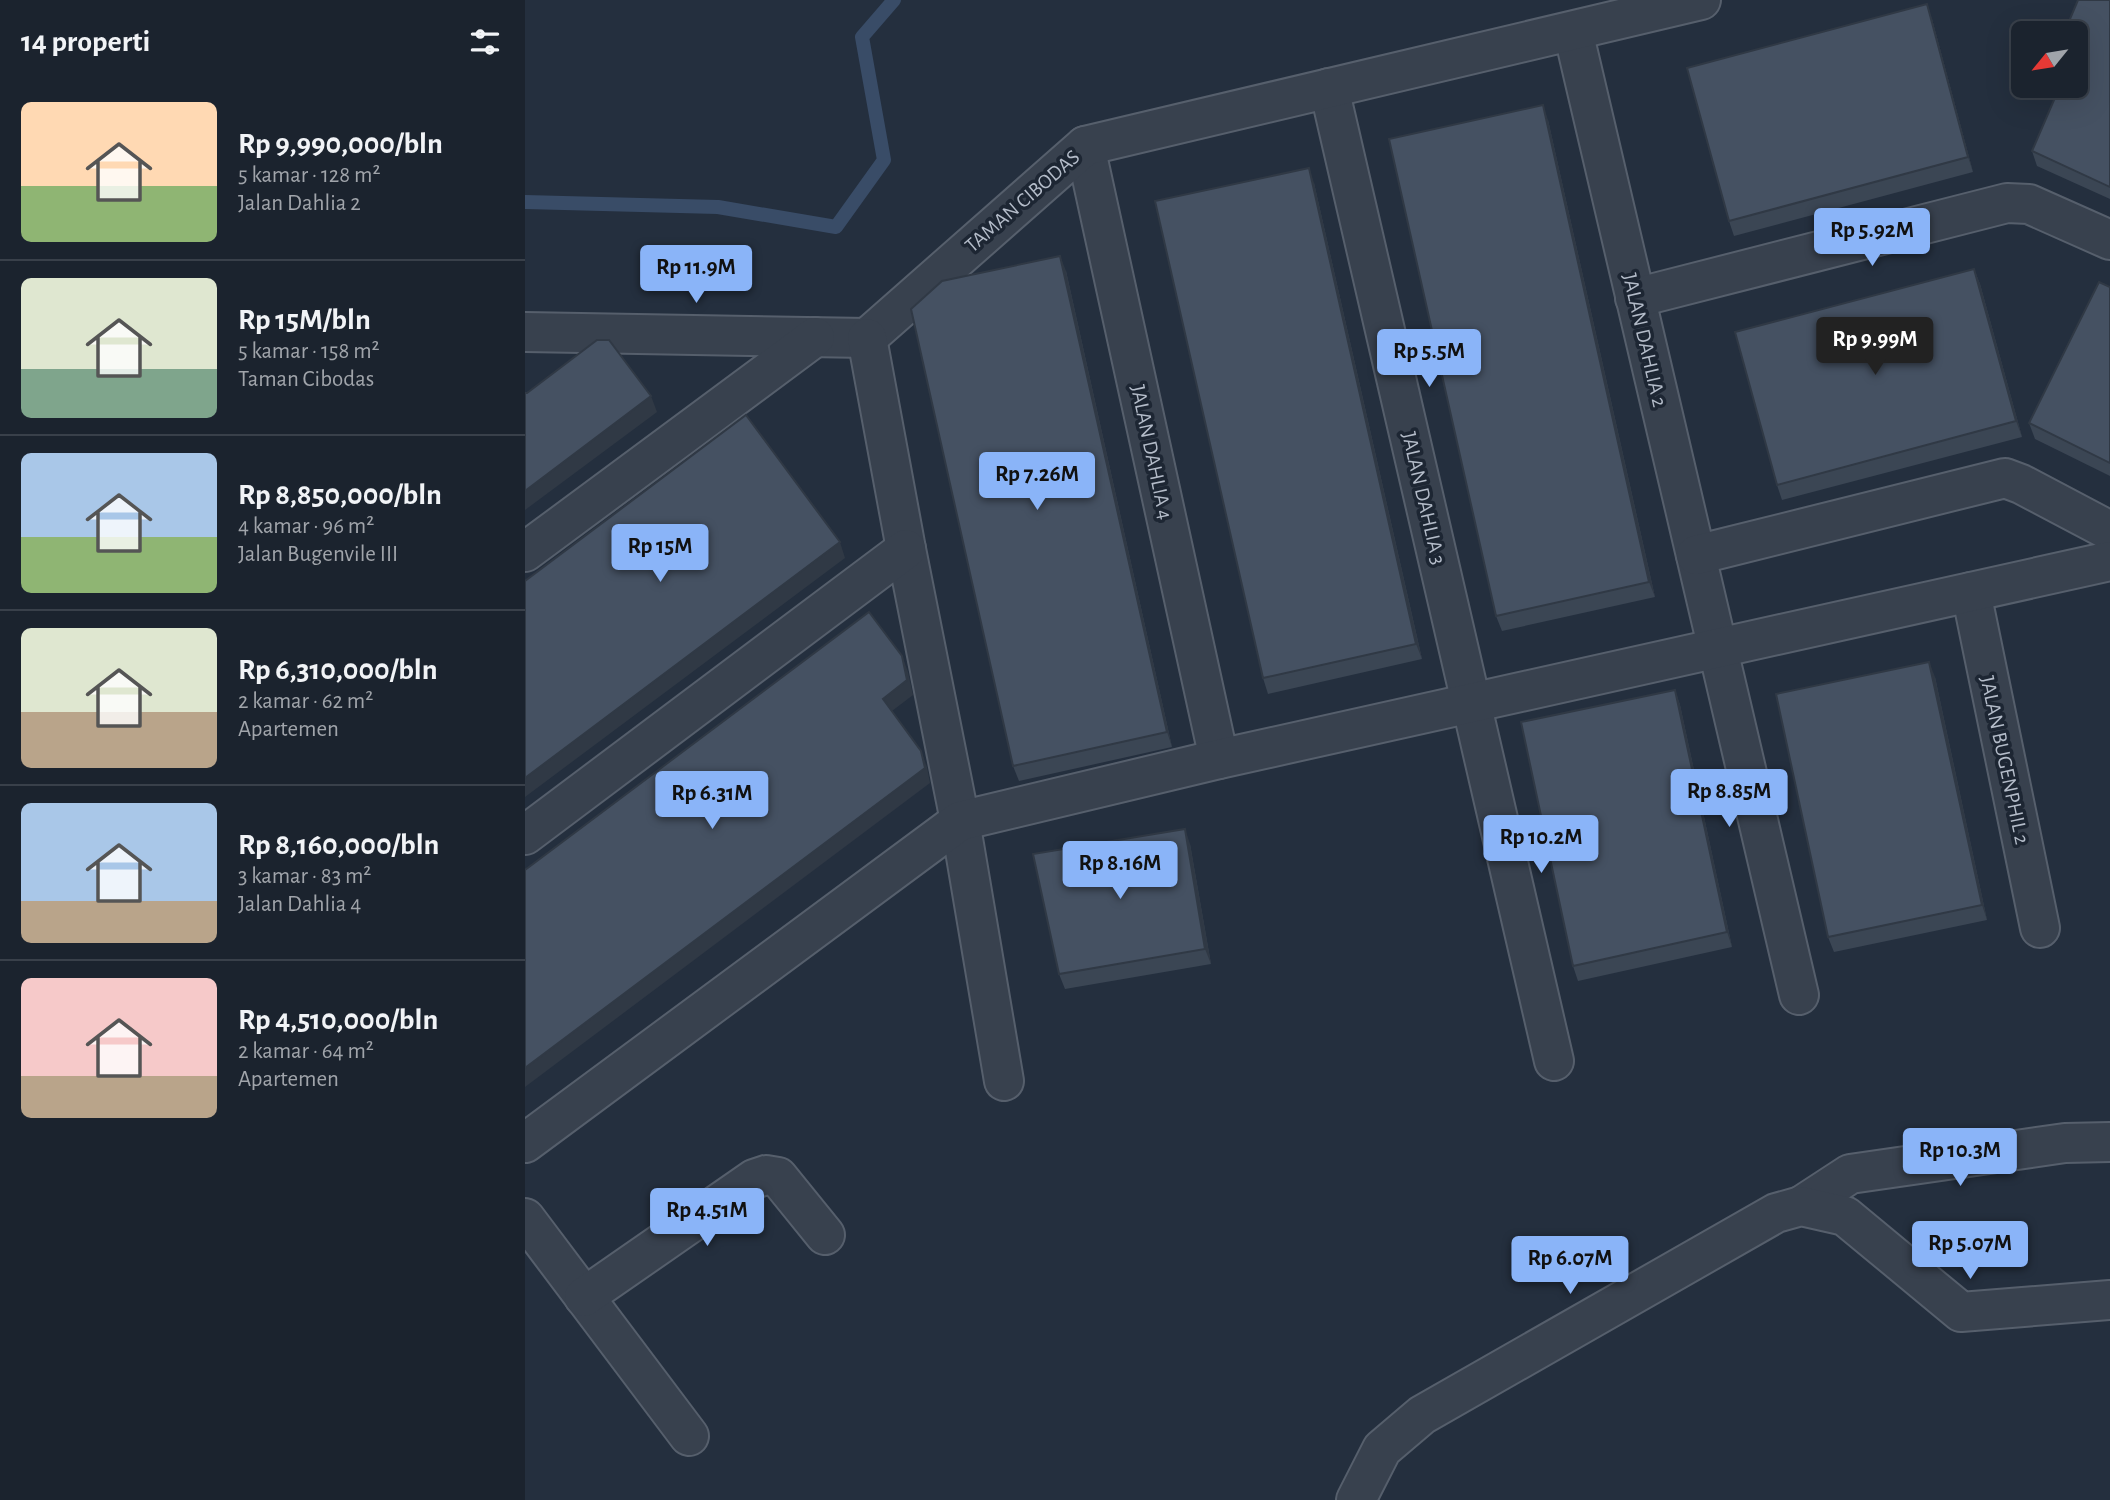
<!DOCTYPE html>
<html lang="id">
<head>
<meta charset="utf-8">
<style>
  body { margin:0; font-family:"Alegreya Sans",sans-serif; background:#282f3a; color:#f1f3f6; height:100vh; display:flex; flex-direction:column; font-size:26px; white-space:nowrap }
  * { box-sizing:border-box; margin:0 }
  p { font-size:23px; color:#a0a4aa }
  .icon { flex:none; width:38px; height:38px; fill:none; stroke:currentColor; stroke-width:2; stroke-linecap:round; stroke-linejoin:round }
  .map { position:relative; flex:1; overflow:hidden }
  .side { display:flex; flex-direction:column; background:#1b232e; width:525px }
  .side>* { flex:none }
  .needle { width:46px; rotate:240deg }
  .controls { position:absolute; left:1486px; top:21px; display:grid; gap:14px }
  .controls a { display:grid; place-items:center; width:77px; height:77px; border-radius:10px; background:#1b232e; box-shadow:0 7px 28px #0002,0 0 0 2px #39404a; font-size:35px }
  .price { position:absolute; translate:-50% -60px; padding:0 16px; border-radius:7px; background:#8ab4f8; color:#111; font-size:23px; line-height:46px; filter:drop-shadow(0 2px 4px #0008) }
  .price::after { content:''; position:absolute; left:50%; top:42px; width:21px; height:16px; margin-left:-10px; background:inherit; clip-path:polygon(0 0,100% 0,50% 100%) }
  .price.on { background:#222; color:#fff }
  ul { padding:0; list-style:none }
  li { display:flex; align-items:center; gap:21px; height:175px; padding:0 21px }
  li+li { border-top:2px solid #39404a }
  li span { display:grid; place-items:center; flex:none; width:196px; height:140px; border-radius:10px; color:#555 }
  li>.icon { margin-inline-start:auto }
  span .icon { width:84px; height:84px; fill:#fffc; stroke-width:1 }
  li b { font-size:30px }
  h2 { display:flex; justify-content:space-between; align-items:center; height:84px; padding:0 21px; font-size:30px }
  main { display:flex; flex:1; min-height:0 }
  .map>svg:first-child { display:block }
</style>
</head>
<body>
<main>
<section class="side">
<h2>14 properti<svg class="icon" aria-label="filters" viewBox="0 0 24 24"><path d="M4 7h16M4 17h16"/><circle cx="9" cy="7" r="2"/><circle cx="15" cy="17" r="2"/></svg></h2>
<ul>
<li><span style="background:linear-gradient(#ffd9b3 60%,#8fb573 0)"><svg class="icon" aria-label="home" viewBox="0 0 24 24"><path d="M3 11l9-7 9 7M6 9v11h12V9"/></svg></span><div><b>Rp 9,990,000/bln</b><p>5 kamar · 128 m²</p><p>Jalan Dahlia 2</p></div></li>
<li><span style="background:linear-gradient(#dfe7d0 65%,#7fa58c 0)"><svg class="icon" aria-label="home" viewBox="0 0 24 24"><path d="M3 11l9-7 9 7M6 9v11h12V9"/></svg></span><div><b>Rp 15M/bln</b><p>5 kamar · 158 m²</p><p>Taman Cibodas</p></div></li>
<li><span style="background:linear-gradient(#a9c7e8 60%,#8fb573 0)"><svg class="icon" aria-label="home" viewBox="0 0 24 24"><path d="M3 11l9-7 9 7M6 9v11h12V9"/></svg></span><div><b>Rp 8,850,000/bln</b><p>4 kamar · 96 m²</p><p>Jalan Bugenvile III</p></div></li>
<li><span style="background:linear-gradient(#dfe7d0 60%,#b9a48a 0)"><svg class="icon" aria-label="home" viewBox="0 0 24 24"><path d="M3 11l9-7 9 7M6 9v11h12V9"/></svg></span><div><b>Rp 6,310,000/bln</b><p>2 kamar · 62 m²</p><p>Apartemen</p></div></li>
<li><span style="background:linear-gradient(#a9c7e8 70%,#b9a48a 0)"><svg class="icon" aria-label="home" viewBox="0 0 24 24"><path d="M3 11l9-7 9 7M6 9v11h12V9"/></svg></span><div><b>Rp 8,160,000/bln</b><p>3 kamar · 83 m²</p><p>Jalan Dahlia 4</p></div></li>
<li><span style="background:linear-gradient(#f6c9c9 70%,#b9a48a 0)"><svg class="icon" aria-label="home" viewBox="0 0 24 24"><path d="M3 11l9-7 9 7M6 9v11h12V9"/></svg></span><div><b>Rp 4,510,000/bln</b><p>2 kamar · 64 m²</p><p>Apartemen</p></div></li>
</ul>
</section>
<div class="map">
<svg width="1585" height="1500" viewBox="0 0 1585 1500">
  <rect width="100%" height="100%" fill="#242f3e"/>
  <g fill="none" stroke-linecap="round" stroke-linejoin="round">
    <polyline stroke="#394c67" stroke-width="14" points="0,202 193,207 311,227 359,160 337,37 369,0"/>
    <g stroke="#565f6c" stroke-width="42">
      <g id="minor">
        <polyline points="1048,31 1274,995"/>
        <polyline points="804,88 1029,1061"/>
        <polyline points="560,146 694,759"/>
        <polyline points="1110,298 1482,203 1504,204 1585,240"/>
        <polyline points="0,332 342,338 560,146 1176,0"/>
        <polyline points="342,338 381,549 435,821 479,1081"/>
        <polyline points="0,552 290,337"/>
        <polyline points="1171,555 1480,478 1496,484 1585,531"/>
        <polyline points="1446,592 1515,928"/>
        <polyline points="0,835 381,549"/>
        <polyline points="0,1143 435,821 694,759 1585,561"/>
        <polyline points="1276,1206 1325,1174 1540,1143 1585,1142"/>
        <polyline points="0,1218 164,1436"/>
        <polyline points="59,1297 229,1179 241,1175 253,1177 300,1235"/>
        <polyline points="831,1500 857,1449 897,1415 1251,1213 1276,1206 1320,1216 1436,1312 1585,1300"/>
      </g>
    </g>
    <use href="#minor" stroke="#38414e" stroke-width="38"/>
  </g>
  <g fill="#3b4654">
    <polygon points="1585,0 1585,199 1512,166 1507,151 1550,86 1550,33"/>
    <polygon points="1407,19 1448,172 1209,236 1204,221"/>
    <polygon points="1023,120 1130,597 977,631 971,616"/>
    <polygon points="789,183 897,659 743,694 738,678"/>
    <polygon points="1449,269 1455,284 1497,437 1257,500 1252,485"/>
    <polygon points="541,271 647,747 494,781 488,766"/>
    <polygon points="1585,287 1585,476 1510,439 1504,423"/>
    <polygon points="1410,677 1462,920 1309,952 1303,937"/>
    <polygon points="1150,690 1155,705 1207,947 1053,981 1048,966"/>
    <polygon points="665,844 686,964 540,989 534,974"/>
  </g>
  <g fill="#303945">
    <polygon points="1402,4 1407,19 1448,172 1443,157"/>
    <polygon points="1018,105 1023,120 1130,597 1124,582"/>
    <polygon points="784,168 789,183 897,659 891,644"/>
    <polygon points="535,256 541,271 647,747 642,732"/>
    <polygon points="1449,269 1455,284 1497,437 1491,421"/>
    <polygon points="126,396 132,412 0,510 0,491"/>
    <polygon points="315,542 320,558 0,797 0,778"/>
    <polygon points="377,656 383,672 388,695 363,714 358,699"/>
    <polygon points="1404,662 1410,677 1462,920 1457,905"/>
    <polygon points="1150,690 1155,705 1207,947 1202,932"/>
    <polygon points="396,751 402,767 405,783 0,1087 0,1068"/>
    <polygon points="660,829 665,844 686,964 680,949"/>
  </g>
  <g fill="#455162" stroke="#303945" stroke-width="2">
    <polygon points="1553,0 1585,0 1585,187 1507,151 1535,86 1550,86 1550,51 1554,42 1550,40 1550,33 1539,33"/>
    <polygon points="1402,4 1443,157 1204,221 1162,68"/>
    <polygon points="1018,105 1124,582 971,616 864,139"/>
    <polygon points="784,168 891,644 738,678 630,201"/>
    <polygon points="535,256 642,732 488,766 386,309 417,281"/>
    <polygon points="1449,269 1491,421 1252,485 1210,332"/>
    <polygon points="1574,282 1585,287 1585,463 1504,423"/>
    <polygon points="72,340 84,340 126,396 0,491 0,393 2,393"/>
    <polygon points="221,415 315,542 0,778 0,581"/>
    <polygon points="344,612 377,656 382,680 358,699 396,751 400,768 0,1068 0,870"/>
    <polygon points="1404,662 1457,905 1303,937 1251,694"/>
    <polygon points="1150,690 1202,932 1048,966 996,722"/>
    <polygon points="660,829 680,949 534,974 508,854"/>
  </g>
  <g text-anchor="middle" stroke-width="7" stroke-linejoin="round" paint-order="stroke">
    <g font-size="21" fill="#b4bcc9" stroke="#1d2633">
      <text transform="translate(497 201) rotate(-41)" y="7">TAMAN CIBODAS</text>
      <text transform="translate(1120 340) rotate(77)" y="7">JALAN DAHLIA 2</text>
      <text transform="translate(627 452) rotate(78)" y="7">JALAN DAHLIA 4</text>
      <text transform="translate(899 498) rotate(77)" y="7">JALAN DAHLIA 3</text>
      <text transform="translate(1480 760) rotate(78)" y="7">JALAN BUGENPHIL 2</text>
    </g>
  </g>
</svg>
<div class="controls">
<a><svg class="needle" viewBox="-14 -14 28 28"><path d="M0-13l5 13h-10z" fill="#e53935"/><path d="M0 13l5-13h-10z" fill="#a0a4aa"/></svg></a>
</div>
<b class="price" style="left:1347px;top:268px">Rp 5.92M</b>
<b class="price" style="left:171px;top:305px">Rp 11.9M</b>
<b class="price on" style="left:1350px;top:377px">Rp 9.99M</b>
<b class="price" style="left:904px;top:389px">Rp 5.5M</b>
<b class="price" style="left:512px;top:512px">Rp 7.26M</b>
<b class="price" style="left:135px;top:584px">Rp 15M</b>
<b class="price" style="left:1204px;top:829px">Rp 8.85M</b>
<b class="price" style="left:187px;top:831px">Rp 6.31M</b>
<b class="price" style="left:1016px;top:875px">Rp 10.2M</b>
<b class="price" style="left:595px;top:901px">Rp 8.16M</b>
<b class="price" style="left:1435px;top:1188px">Rp 10.3M</b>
<b class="price" style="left:182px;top:1248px">Rp 4.51M</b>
<b class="price" style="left:1445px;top:1281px">Rp 5.07M</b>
<b class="price" style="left:1045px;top:1296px">Rp 6.07M</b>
</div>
</main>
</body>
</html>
